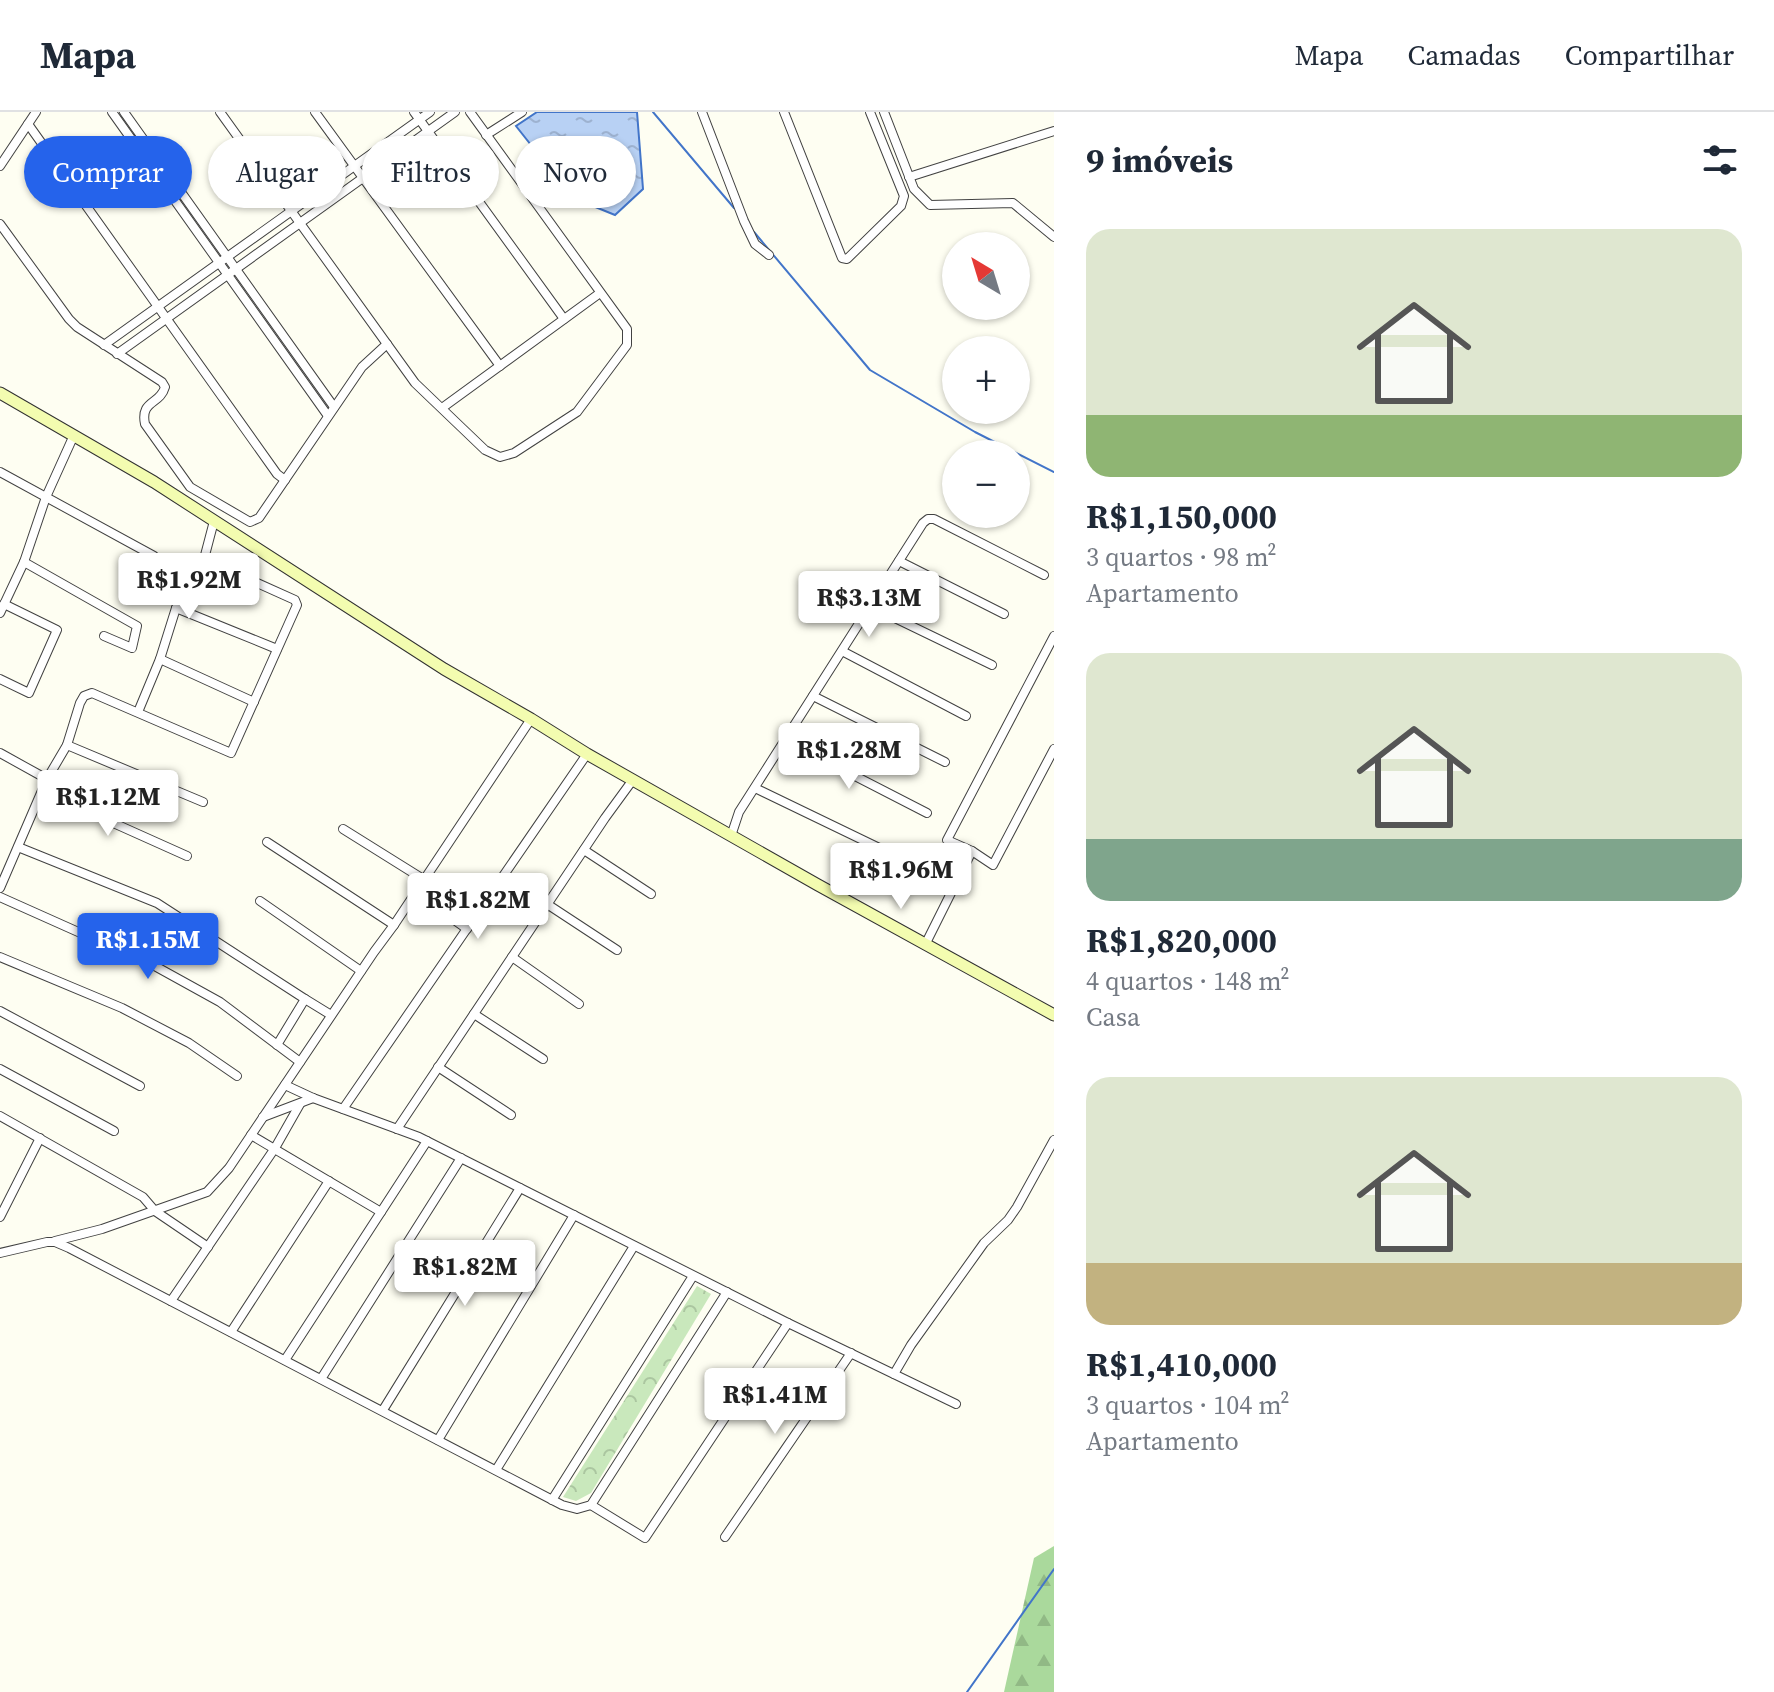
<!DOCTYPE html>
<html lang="pt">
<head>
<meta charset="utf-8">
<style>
  body { margin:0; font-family:"Source Serif 4",serif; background:#f2f2f3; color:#1f2937; height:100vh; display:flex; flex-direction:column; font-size:30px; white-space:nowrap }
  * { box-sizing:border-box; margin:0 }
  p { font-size:26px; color:#747a83 }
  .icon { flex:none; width:44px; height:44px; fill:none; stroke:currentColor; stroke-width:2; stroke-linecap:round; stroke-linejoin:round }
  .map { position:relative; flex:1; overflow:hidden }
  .details { display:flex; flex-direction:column; background:#fff; width:720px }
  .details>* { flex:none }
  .guide { position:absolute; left:24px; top:24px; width:760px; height:72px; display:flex; gap:16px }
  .needle { width:52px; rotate:322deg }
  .tools { position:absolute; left:942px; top:120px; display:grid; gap:16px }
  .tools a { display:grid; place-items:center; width:88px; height:88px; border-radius:50%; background:#fff; box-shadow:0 2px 6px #0004; font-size:40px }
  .price { position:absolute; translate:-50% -68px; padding:0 18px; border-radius:8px; background:#fff; color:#222; font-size:26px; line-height:52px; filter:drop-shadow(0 2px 4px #0008) }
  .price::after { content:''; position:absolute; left:50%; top:48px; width:24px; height:18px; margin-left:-12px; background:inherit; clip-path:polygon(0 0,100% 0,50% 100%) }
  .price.current { background:#2563eb; color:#fff }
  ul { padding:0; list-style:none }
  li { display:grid; align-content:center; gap:16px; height:424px; padding:0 32px }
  li span { display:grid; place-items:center; height:248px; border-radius:24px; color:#555 }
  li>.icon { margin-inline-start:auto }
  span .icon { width:144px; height:144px; fill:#fffc; stroke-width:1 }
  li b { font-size:34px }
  h2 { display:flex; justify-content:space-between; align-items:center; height:96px; padding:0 32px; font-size:34px }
  .tag { padding:0 28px; border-radius:36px; background:#fff; box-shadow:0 2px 6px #0004; font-size:28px; line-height:72px }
  .tag.current { background:#2563eb; color:#fff }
  header { display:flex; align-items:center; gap:48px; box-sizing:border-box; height:112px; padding:0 40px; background:#fff; border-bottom:2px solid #e0e1e3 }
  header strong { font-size:38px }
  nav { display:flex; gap:44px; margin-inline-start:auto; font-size:28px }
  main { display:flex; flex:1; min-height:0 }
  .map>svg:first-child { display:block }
</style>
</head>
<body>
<header>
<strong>Mapa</strong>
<nav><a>Mapa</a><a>Camadas</a><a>Compartilhar</a></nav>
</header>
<main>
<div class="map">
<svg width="1054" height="1580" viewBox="0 0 1054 1580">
  <defs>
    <pattern id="forest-firs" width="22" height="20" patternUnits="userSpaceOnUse" patternTransform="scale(2)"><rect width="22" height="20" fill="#aad99c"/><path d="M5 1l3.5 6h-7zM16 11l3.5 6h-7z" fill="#91b985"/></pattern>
    <pattern id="park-crowns" width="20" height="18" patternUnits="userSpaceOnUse" patternTransform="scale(2)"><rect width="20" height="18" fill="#c9e8bc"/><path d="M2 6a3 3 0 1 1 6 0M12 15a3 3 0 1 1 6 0" fill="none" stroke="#abc6a0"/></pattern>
    <pattern id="water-ripples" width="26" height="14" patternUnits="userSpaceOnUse" patternTransform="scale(2)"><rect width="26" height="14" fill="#b8d1f4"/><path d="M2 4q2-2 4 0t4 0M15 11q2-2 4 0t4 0" fill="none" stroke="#9db2d0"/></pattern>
  </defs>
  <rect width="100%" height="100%" fill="#fefef2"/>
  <polygon fill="url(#forest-firs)" points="1054,1434 1054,1580 1004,1580 1034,1446"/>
  <polygon fill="url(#park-crowns)" points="697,1174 711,1182 591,1381 576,1389 563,1385"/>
  <polygon fill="url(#water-ripples)" stroke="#4275c9" stroke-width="2" points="537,0 637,0 643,77 615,103 573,86 516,14"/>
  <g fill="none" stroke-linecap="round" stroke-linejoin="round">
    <g stroke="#4275c9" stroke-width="2">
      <polyline points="653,0 734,96"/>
      <polyline points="754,120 870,258 975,320 1054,360"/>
      <polyline points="967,1580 1054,1457"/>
    </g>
    <g stroke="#424242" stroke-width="10">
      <g id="street">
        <polyline points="112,0 328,304"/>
        <polyline points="124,0 334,295"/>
        <polyline points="220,0 415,271 485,338 500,345 514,341 577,300 627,233 627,217 470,0"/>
        <polyline points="315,0 500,254"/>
        <polyline points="414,0 564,207"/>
        <polyline points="702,0 744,109 755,132 769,143"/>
        <polyline points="784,0 842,146 847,147 901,94 904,84 870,0"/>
        <polyline points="884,0 914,77 930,93 1013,91 1054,125"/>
        <polyline points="28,12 277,362 285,368"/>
        <polyline points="486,23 522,0"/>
        <polyline points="0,54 36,0"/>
        <polyline points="909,65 1054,19"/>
        <path d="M0,112l69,95 8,8 85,55 3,5c-5,18 -25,13 -20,37l45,63 60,35 9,-4 103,-151 25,-23"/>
        <polyline points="104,233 430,0"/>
        <polyline points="117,242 455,0"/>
        <polyline points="442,296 600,181"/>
        <polyline points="0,360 154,444"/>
        <polyline points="899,449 1004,502"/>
        <polyline points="24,450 137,514 132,536 104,524"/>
        <polyline points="870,494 992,553"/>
        <polyline points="176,496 277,537"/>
        <polyline points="0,501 24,450 46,385 74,323"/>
        <polyline points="1054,524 947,728 972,739 993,753 1054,637"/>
        <polyline points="842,539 966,604"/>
        <polyline points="160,547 254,590"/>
        <polyline points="0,567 29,581 57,518 4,492"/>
        <polyline points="813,584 945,650"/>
        <polyline points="138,600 160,547 176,496 204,447 214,409"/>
        <polyline points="785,628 927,701"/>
        <polyline points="67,633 203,690"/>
        <polyline points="0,641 47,667"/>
        <polyline points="755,676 898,745"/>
        <polyline points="42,679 187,744"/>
        <polyline points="343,717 423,767"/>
        <polyline points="731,724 739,700 923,411 928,407 934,407 1044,463"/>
        <polyline points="267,730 394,813"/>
        <polyline points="18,735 157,791 305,887 277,933"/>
        <polyline points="584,738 651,782"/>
        <polyline points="0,776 47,667 67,633 80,591 84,584 92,581 231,641 297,493 295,488 204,447"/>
        <polyline points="415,780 467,817"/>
        <polyline points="0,785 85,823 117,830 130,836 153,853 220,890 300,950"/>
        <polyline points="260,789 361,859"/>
        <polyline points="547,792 617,838"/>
        <polyline points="925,833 972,739"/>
        <polyline points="0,845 122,896 189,931 237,964"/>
        <polyline points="512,845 579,892"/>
        <polyline points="305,887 331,903"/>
        <polyline points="0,899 140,974"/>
        <polyline points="474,902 543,947"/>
        <polyline points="438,955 511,1003"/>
        <polyline points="0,957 114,1019"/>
        <polyline points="285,973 313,986 419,1025 788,1211 956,1292"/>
        <polyline points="343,997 587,642"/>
        <polyline points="0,1004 143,1085 155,1099 208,1135"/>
        <polyline points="263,1005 313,986"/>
        <polyline points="397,1017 605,706 632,669"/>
        <polyline points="251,1023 381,1100"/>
        <polyline points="0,1105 40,1026"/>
        <polyline points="55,1129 102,1117 207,1080 229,1056 374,840 394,813 531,607"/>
        <polyline points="0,1141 47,1130 55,1130 69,1136 562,1393 577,1397 591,1393 727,1180"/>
        <polyline points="171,1189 275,1036 300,992"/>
        <polyline points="231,1220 329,1069"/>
        <polyline points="285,1248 427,1029"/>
        <polyline points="894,1262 911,1233 984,1131 1008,1108 1017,1095 1054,1028"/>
        <polyline points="321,1267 461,1046"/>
        <polyline points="383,1298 520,1076"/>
        <polyline points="438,1328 574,1103"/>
        <polyline points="496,1358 634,1134"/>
        <polyline points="552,1388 693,1164"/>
        <polyline points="591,1393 645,1426 788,1211"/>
        <polyline points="725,1425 851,1241"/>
      </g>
    </g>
    <g stroke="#313131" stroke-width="13">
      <polyline id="secondary" points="0,281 154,370 444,557 531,607 587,642 818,773 1054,903"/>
    </g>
    <use href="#street" stroke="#fff" stroke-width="8"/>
    <use href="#secondary" stroke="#f3fcb0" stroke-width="11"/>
  </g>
</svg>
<div class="tools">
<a><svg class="needle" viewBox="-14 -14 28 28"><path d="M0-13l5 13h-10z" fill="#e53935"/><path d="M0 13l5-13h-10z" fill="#747a83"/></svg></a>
<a>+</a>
<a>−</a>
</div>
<b class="price" style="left:189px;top:509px">R$1.92M</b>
<b class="price" style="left:869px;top:527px">R$3.13M</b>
<b class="price" style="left:849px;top:679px">R$1.28M</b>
<b class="price" style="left:108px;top:726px">R$1.12M</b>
<b class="price" style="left:901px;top:799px">R$1.96M</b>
<b class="price" style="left:478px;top:829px">R$1.82M</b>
<b class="price current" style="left:148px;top:869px">R$1.15M</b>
<b class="price" style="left:465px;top:1196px">R$1.82M</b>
<b class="price" style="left:775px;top:1324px">R$1.41M</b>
<div class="guide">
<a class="tag current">Comprar</a>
<a class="tag">Alugar</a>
<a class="tag">Filtros</a>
<a class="tag">Novo</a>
</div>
</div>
<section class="details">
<h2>9 imóveis<svg class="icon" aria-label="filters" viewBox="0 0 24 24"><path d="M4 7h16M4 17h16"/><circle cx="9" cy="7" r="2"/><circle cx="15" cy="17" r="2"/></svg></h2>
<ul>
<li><span style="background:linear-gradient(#dfe7d0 75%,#8fb573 0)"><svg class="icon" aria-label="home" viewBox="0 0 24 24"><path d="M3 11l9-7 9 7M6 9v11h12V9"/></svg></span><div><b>R$1,150,000</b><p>3 quartos · 98 m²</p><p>Apartamento</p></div></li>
<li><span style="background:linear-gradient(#dfe7d0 75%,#7fa58c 0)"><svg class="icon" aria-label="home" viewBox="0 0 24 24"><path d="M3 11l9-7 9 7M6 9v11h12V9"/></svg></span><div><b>R$1,820,000</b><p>4 quartos · 148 m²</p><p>Casa</p></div></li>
<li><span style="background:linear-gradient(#dfe7d0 75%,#c2b280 0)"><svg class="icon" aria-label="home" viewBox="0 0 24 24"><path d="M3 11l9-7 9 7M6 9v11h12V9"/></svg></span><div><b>R$1,410,000</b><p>3 quartos · 104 m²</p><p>Apartamento</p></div></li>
</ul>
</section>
</main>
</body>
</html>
